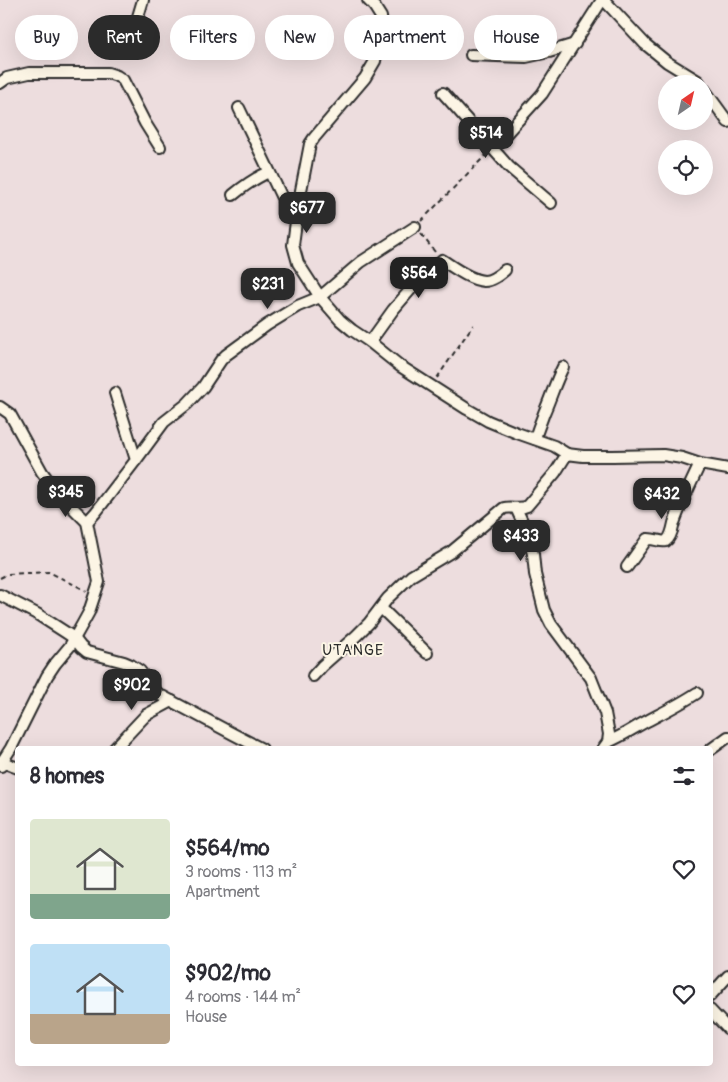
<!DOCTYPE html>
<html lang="en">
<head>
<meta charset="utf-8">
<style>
  body { margin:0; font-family:Pangolin,sans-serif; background:#f2f2f3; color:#2b2b33; height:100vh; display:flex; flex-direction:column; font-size:19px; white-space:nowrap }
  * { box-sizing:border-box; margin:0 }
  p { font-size:16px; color:#7c7c81 }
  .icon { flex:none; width:28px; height:28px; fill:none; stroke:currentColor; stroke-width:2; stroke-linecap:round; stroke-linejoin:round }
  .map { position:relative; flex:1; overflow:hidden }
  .panel { position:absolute; left:15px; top:746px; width:698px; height:320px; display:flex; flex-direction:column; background:#fff; border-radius:5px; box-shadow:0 5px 20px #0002 }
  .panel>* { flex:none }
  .banner { position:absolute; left:15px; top:15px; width:699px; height:45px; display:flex; gap:10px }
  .needle { width:32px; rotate:34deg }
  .buttons { position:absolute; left:658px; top:75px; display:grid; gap:10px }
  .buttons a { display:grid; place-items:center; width:55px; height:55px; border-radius:50%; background:#fff; box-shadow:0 5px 20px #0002; font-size:25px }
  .price { position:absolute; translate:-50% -42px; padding:0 11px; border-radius:10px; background:#2b2b2b; color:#fff; font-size:16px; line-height:32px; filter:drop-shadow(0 1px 2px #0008) }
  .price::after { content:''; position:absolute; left:50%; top:30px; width:15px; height:11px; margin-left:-8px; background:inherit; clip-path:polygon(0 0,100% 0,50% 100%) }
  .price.active { background:#222; color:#fff }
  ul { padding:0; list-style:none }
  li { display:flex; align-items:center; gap:15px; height:125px; padding:0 15px }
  li span { display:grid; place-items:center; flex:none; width:140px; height:100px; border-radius:5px; color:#555 }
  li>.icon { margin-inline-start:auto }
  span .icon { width:60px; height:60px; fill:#fffc; stroke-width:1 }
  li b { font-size:21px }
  h2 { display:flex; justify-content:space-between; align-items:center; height:60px; padding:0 15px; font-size:21px }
  .pill { padding:0 18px; border-radius:22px; background:#fff; box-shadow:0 5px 20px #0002; font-size:18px; line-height:45px }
  .pill.active { background:#2b2b2b; color:#fff }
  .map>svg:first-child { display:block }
</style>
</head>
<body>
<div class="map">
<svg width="728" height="1082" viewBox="0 0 728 1082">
  <rect width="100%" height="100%" fill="#edddde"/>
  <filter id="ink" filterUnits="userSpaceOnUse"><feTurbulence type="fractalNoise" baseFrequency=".02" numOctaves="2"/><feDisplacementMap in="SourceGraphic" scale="10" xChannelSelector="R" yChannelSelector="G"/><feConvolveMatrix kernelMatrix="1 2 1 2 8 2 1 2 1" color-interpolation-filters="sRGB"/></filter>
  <g filter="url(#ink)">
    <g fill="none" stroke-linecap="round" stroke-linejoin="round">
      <g stroke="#2b2b2b" stroke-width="14">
        <g id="minor">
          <polyline points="368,0 374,6 381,17 382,25 375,61 365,78 314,138 310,144 298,206 293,245 298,263 320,297 340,320 352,330 370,342 400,366 467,409 488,421 517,433 554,446 567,454"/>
          <polyline points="604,0 645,44 667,62 698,81 700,84"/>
          <polyline points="137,42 137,20 143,0"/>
          <polyline points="471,55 526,57 549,52 575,44"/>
          <polyline points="0,83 7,78 29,73 108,73 117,76 123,80 145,123 160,147"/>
          <polyline points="704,89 728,122"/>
          <polyline points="443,93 509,167 551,203"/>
          <polyline points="239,108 285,204 297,219"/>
          <polyline points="493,148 542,94 602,0"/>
          <path d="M233,195c11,-9 22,-17 36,-23"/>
          <path d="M370,342l23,-32 24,-28 13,-10 12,-12c11,7 28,20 42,21 8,0 15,-6 21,-11"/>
          <polyline points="0,407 10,414 42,472 56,491 87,522 99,582 89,612 83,623 70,646 55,664 47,676 11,748 2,762 0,761"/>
          <path d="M535,439c2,-9 6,-17 9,-26 7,-16 11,-30 19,-46"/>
          <polyline points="136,460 164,422 187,404 203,387 221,360 226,355 267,325 298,306 320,297 361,262 415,227"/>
          <polyline points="516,508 527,532 533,554 535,574 544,610 551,624 591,678 605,713 609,734 608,742 603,749"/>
          <polyline points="87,522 96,512 136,460 115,393"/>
          <path d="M627,567l20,-28c7,-1 15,4 19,2 5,-3 7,-13 8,-18 7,-20 17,-40 26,-59"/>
          <polyline points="0,595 37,614 65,632 74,638 81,647 87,652 124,662 131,665 140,671 152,688 160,695 233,734 262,749"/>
          <polyline points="381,608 427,653"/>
          <path d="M313,676l9,-10 34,-30 13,-13 19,-25 23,-22 40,-24 53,-44c8,-2 15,2 23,-2l28,-33 12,-19 16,2h30l50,-1 19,3 18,6 28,5"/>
          <path d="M608,742c15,-6 27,-15 41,-22 17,-9 33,-17 48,-27"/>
          <polyline points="114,749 146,715 172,701"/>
          <polyline points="710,750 728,737"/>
          <polyline points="1,766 2,762 18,768"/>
          <polyline points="710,996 728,976"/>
          <polyline points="710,1010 728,1029"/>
        </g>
      </g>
      <g stroke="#2b2b2b" stroke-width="2" stroke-dasharray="5 4" stroke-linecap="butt">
        <polyline points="421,221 486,155"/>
        <polyline points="421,234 435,252"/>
        <polyline points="437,378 473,325"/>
        <polyline points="0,578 8,574 49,572 87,591"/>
      </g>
      <use href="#minor" stroke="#fcf5e5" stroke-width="10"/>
    </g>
  </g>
  <g text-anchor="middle" stroke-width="4" stroke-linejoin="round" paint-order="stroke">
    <g font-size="15" letter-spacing="1" fill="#2b2b2b" stroke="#fcf5e5">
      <text x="353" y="655">UTANGE</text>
    </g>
  </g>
</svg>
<div class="buttons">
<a><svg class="needle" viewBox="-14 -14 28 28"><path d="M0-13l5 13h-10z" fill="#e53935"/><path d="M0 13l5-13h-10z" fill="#7c7c81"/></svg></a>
<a><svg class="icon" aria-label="locate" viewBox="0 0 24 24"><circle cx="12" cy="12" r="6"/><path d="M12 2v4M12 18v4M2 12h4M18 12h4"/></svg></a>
</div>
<b class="price" style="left:486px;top:159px">$514</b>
<b class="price" style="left:307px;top:234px">$677</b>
<b class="price active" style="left:419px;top:299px">$564</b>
<b class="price" style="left:268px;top:310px">$231</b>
<b class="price" style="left:66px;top:518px">$345</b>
<b class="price" style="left:662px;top:520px">$432</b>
<b class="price" style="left:521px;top:562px">$433</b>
<b class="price" style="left:132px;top:711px">$902</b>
<div class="banner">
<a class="pill">Buy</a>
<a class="pill active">Rent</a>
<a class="pill">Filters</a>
<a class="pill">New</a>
<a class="pill">Apartment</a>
<a class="pill">House</a>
</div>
<section class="panel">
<h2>8 homes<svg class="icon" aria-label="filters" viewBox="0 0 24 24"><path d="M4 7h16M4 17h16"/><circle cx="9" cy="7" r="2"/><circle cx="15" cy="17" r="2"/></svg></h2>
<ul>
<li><span style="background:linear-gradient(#dfe7d0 75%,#7fa58c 0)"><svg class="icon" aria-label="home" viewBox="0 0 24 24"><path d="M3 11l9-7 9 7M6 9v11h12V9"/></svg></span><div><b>$564/mo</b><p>3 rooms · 113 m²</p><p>Apartment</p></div><svg class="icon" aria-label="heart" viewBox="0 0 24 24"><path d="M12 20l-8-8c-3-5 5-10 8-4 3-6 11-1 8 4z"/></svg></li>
<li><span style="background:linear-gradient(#bfe0f5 70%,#b9a48a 0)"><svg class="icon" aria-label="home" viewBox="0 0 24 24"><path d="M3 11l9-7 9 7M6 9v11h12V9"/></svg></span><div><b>$902/mo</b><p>4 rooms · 144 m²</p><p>House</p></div><svg class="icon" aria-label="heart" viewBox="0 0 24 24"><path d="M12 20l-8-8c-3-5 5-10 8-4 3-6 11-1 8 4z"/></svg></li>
</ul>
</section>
</div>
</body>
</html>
